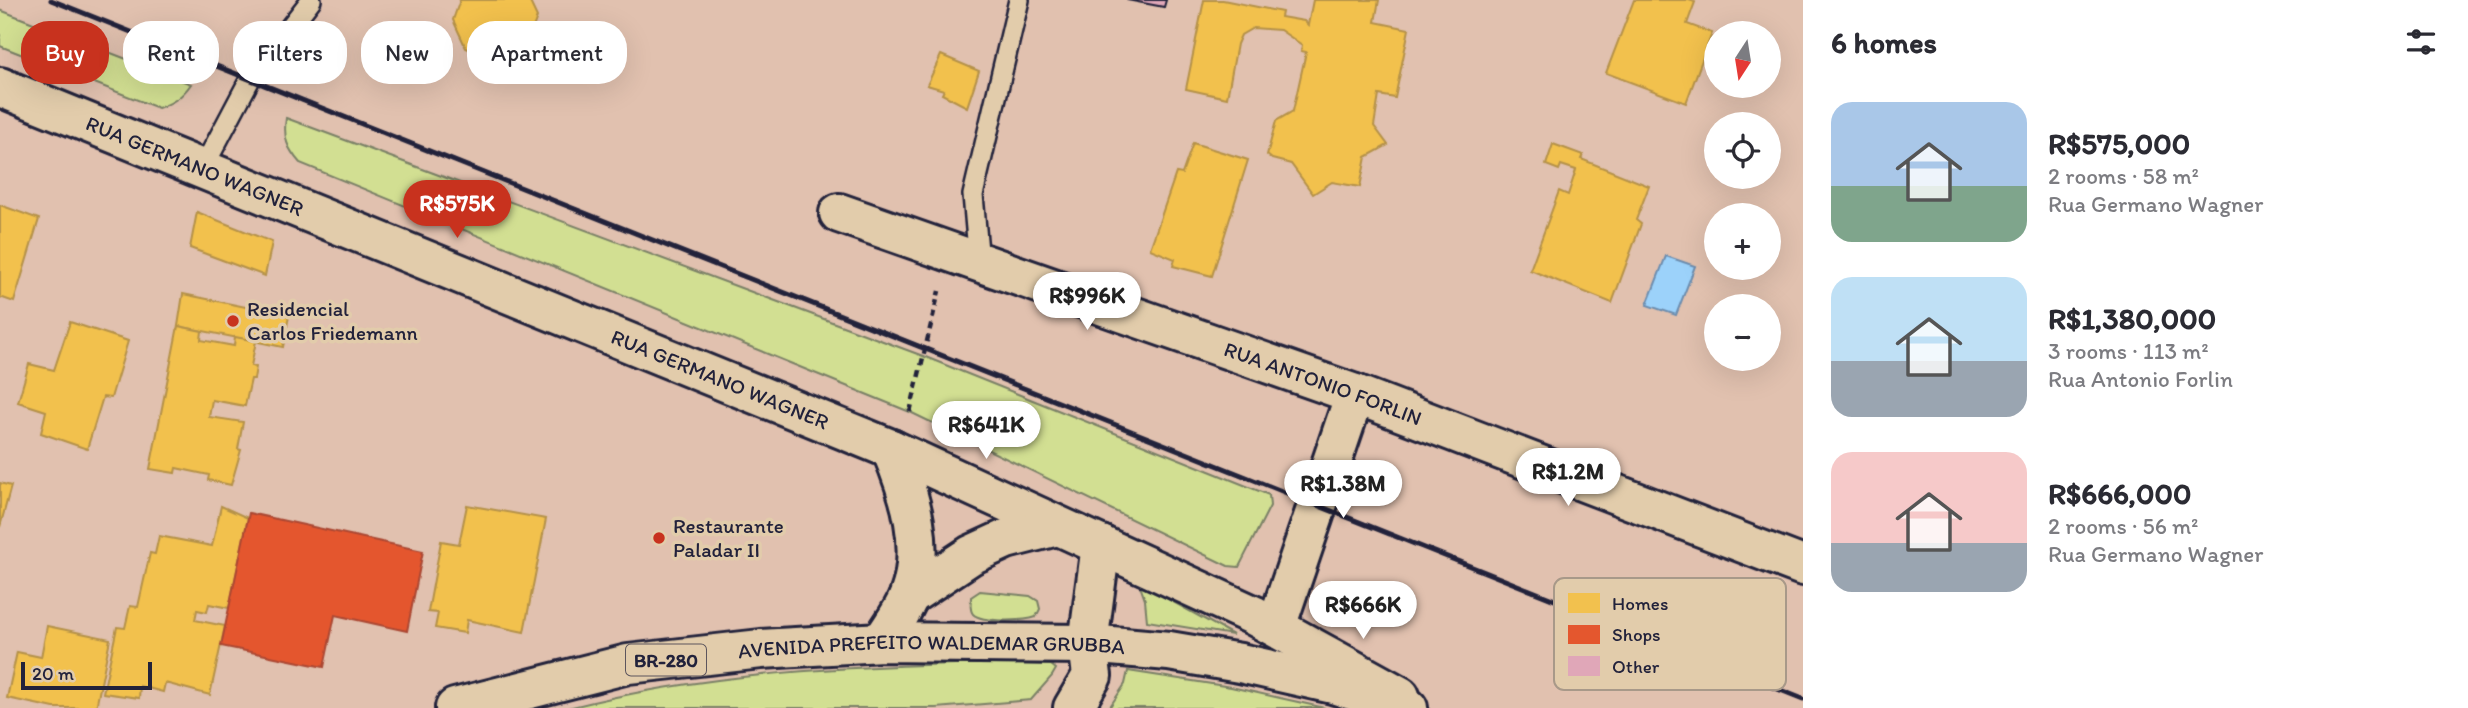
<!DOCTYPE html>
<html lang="en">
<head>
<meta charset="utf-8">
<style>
  body { margin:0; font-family:Itim,sans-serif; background:#f7f7f7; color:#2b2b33; height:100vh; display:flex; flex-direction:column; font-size:26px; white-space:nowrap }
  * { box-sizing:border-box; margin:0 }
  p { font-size:23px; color:#7c7c81 }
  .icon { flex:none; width:38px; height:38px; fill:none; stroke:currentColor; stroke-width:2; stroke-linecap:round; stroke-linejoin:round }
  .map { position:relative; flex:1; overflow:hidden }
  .details { display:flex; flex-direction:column; background:#fff; width:665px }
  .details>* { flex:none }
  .banner { position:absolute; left:21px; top:21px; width:665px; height:63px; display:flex; gap:14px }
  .needle { width:46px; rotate:192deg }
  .buttons { position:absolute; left:1704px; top:21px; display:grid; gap:14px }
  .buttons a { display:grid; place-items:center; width:77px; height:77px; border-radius:50%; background:#fff; box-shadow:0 7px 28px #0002; font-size:35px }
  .scale { position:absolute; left:21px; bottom:18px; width:131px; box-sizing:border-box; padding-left:7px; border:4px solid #22223b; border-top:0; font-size:19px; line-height:24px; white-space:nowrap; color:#22223b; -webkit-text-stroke:5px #e2ccab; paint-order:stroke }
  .price { position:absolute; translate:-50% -60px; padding:0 16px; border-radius:24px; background:#fff; color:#222; font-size:23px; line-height:46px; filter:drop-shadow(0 2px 4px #0008) }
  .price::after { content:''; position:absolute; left:50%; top:42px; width:21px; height:16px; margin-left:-10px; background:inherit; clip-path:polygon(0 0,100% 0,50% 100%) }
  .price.active { background:#c8321e; color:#fff }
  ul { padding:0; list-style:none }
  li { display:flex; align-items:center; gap:21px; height:175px; padding:0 28px }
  li span { display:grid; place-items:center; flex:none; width:196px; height:140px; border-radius:21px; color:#555 }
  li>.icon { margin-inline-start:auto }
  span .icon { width:84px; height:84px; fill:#fffc; stroke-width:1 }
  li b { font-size:30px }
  h2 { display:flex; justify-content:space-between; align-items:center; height:84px; padding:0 28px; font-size:30px }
  .chip { padding:0 24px; border-radius:28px; background:#fff; box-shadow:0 7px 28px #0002; font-size:24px; line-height:63px }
  .chip.active { background:#c8321e; color:#fff }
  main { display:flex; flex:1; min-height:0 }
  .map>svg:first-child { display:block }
</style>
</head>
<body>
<main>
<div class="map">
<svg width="1803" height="708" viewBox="0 0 1803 708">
  <rect width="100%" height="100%" fill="#e1c1af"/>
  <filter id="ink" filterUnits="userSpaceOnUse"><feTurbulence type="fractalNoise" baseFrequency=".0143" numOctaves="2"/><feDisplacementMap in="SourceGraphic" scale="14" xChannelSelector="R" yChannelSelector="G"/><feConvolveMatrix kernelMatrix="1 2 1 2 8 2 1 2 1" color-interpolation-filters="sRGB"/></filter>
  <g filter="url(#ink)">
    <g fill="#d2df92" stroke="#7a8066" stroke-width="2">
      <path d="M0,10l191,74c-9,13 -18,19 -33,24l-158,-62z"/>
      <path d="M286,118l637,238 346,139 1,11 -31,61 -11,-1 -318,-154 -610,-249c-13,-15 -17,-25 -14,-45z"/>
      <polygon points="1139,583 1233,635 1147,621 1145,600"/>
      <path d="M980,591l50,5 8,5 2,8 -4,8c-11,4 -54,6 -63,-3 -4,-5 -2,-11 -2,-17z"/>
      <path d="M995,663l56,2 5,4 -4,7 -21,24 -95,8h-368c139,-36 285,-42 427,-45z"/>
      <polygon points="1128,671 1231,687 1325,708 1109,708 1125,684"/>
    </g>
    <polygon fill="#9cd2fa" stroke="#6b8cae" stroke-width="2" points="1666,256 1695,266 1676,315 1647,305"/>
    <g fill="#f2c14e" stroke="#b49148" stroke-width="2">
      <polygon points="460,0 529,0 537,17 526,46 496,60 466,48 453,20"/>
      <polygon points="1204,0 1223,0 1282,12 1281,17 1304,21 1308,25 1313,0 1379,0 1375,22 1409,29 1395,98 1379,95 1374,126 1388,145 1366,157 1360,187 1332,182 1313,194 1291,164 1272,159 1267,155 1276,121 1293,111 1306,52 1301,51 1302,45 1280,30 1253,28 1241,35 1237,44 1227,98 1186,89"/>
      <polygon points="1634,0 1689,0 1695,2 1687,24 1712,33 1686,103 1606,73"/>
      <polygon points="941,55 979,71 967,107 942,94 944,90 927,85"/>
      <polygon points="1193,143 1248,160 1212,276 1173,266 1175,259 1150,249 1176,173 1182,174"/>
      <polygon points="1553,144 1583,155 1581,159 1649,186 1636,220 1641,224 1612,303 1530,270 1559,191 1568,195 1576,170 1561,165 1559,170 1546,165"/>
      <polygon points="0,205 39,219 14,302 0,297"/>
      <polygon points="197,212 272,242 265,276 190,248"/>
      <polygon points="183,294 289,316 283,347 178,326"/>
      <polygon points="70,322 128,341 111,398 103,397 87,449 41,433 46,411 18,402 29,364 54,370"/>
      <polygon points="178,326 202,331 201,340 234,346 235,337 256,341 251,366 256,367 254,379 251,379 245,406 212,400 209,417 243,422 238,449 241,450 231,485 208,480 209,475 176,468 175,473 150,469"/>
      <polygon points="0,483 11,486 0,527"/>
      <polygon points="467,505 546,519 524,632 467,620 465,633 435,628 438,613 428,612 441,541 459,544"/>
      <polygon points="221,506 248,518 229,608 209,604 207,612 197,610 195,620 225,626 210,695 165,683 163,692 140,686 139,698 103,693 117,627 125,628 130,606 138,607 150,553 155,554 159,536 212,546"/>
      <polygon points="47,626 110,639 96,708 54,708 7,698 17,652 41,657"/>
    </g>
    <polygon fill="#e4572e" stroke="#aa4732" stroke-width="2" points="249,513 423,551 407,631 335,615 324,667 221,646"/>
    <polygon fill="#e0a7b8" stroke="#22223b" stroke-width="2" points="1127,0 1166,0 1164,7"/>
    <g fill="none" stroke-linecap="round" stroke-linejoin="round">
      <g stroke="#22223b" stroke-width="24">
        <g id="lane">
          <polyline points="203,168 250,79 311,0"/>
          <polyline points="979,263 973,195 1019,0"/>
        </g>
      </g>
      <g stroke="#22223b" stroke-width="44">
        <g id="street">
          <path id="s1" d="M839,213l516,181 448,172"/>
          <polyline points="1276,627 1355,394"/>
        </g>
      </g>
      <g stroke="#22223b" stroke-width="44">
        <g id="secondary">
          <path id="s2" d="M0,87l891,362 362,166 147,81"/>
        </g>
      </g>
      <g stroke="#22223b" stroke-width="44">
        <g id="highway">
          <polyline points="909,596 971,555 1006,539 1057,526"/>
          <path d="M882,642c9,-15 21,-30 27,-46 18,-49 1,-102 -18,-147"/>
          <path id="s3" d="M455,708l173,-44 133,-15 121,-7 206,2 81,7 71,12 93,21 75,24"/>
          <polyline points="1073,708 1092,676 1088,644 1101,545"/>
        </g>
      </g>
      <polyline stroke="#22223b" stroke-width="4.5" stroke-dasharray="7 5" stroke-linecap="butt" points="910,412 939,291"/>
      <use href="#lane" stroke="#e2ccab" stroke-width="19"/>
      <use href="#street" stroke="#e2ccab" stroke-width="38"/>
      <use href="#secondary" stroke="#e2ccab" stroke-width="38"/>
      <use href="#highway" stroke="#e2ccab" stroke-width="38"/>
      <polyline stroke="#22223b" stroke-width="5" points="51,0 1803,699"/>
    </g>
  </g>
  <g fill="#c8321e" stroke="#e2ccab" stroke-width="2.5">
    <circle cx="233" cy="321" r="7"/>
    <circle cx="659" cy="538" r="7"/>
  </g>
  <g text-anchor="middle" stroke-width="7" stroke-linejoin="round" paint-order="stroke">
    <rect fill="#e2ccab" stroke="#5c555d" stroke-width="2" x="626" y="644.5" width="80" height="31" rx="5"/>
    <g font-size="19" font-weight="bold" fill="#22223b">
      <text x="666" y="667">BR-280</text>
    </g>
    <g font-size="21" fill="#22223b" stroke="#e2ccab">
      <text dy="7" stroke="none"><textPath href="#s2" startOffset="210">RUA GERMANO WAGNER</textPath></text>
      <text dy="7" stroke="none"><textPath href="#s2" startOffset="777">RUA GERMANO WAGNER</textPath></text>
      <text dy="7" stroke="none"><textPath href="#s1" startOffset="513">RUA ANTONIO FORLIN</textPath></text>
      <text dy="7" stroke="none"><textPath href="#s3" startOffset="483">AVENIDA PREFEITO WALDEMAR GRUBBA</textPath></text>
    </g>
    <g font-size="21" fill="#22223b" stroke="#e2ccab" text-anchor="start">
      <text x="247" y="316">Residencial<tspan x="247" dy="24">Carlos Friedemann</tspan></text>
      <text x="673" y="533">Restaurante<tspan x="673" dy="24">Paladar II</tspan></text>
    </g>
  </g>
  <rect x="1554" y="578" width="232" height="112" rx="10" fill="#e2ccab" stroke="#a89989" stroke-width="2"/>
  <rect x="1568" y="593" width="32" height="20" fill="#f2c14e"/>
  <rect x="1568" y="625" width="32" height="19" fill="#e4572e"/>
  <rect x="1568" y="656" width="32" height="20" fill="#e0a7b8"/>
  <g font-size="19" fill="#22223b">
    <text x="1612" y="610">Homes</text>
    <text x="1612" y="641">Shops</text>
    <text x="1612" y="673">Other</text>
  </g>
</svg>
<div class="buttons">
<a><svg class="needle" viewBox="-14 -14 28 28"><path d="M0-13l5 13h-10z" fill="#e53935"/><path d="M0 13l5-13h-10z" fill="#7c7c81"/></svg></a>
<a><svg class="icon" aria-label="locate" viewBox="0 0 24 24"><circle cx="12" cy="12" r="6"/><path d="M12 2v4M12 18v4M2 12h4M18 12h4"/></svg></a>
<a>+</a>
<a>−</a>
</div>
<div class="scale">20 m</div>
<b class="price active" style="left:457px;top:240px">R$575K</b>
<b class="price" style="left:1087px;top:332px">R$996K</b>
<b class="price" style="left:986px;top:461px">R$641K</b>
<b class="price" style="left:1568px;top:508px">R$1.2M</b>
<b class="price" style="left:1343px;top:520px">R$1.38M</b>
<b class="price" style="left:1363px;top:641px">R$666K</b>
<div class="banner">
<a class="chip active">Buy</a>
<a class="chip">Rent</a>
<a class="chip">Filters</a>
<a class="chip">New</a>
<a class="chip">Apartment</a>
</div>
</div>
<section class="details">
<h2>6 homes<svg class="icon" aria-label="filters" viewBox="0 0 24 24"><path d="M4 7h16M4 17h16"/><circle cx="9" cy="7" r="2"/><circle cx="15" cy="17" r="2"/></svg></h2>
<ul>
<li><span style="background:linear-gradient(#a9c7e8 60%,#7fa58c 0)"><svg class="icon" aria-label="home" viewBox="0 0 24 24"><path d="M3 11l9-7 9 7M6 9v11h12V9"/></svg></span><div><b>R$575,000</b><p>2 rooms · 58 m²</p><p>Rua Germano Wagner</p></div></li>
<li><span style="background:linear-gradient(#bfe0f5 60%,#9aa5b1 0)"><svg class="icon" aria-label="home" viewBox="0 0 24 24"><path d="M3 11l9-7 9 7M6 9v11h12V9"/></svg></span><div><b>R$1,380,000</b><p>3 rooms · 113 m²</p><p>Rua Antonio Forlin</p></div></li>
<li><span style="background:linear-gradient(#f6c9c9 65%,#9aa5b1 0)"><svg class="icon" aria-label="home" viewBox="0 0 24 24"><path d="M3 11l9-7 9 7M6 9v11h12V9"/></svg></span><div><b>R$666,000</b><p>2 rooms · 56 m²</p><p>Rua Germano Wagner</p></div></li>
</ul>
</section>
</main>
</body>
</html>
